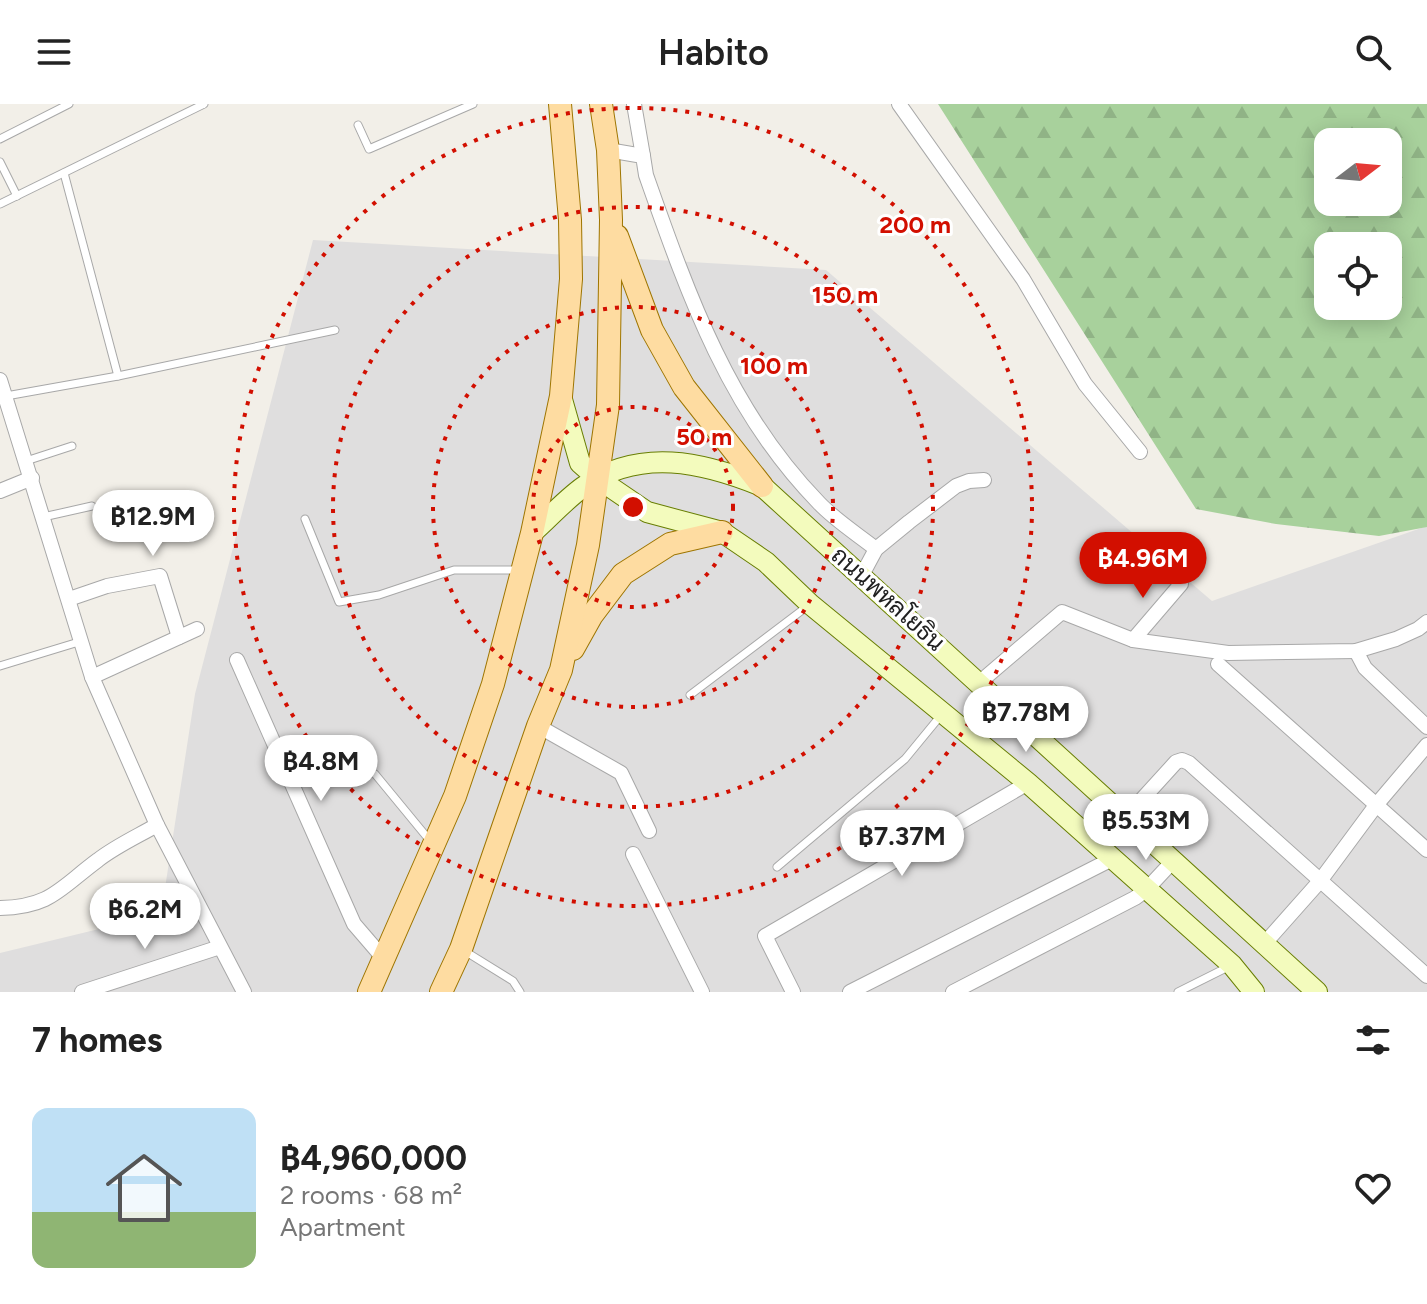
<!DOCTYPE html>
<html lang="en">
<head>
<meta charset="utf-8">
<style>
  body { margin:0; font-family:Figtree,Sarabun,sans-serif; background:#f2f2f2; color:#222; height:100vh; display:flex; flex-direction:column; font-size:30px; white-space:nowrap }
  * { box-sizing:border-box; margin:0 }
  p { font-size:26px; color:#767676 }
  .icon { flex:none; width:44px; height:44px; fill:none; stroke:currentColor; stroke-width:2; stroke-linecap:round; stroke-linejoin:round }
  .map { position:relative; height:888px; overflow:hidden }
  .side { display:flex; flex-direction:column; background:#fff; flex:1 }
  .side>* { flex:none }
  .needle { width:52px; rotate:74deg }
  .controls { position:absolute; left:1314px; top:24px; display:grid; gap:16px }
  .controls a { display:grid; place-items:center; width:88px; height:88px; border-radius:16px; background:#fff; box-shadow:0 4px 20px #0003; font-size:40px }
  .price { position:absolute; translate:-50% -68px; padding:0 18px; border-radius:28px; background:#fff; color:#222; font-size:26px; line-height:52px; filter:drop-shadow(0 2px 4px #0008) }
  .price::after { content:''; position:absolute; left:50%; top:48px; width:24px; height:18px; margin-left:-12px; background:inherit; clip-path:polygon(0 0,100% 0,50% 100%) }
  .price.on { background:#d20f00; color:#fff }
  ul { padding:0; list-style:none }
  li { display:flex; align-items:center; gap:24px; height:200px; padding:0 32px }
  li span { display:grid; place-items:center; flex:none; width:224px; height:160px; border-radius:16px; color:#555 }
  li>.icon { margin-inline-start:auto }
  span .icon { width:96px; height:96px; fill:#fffc; stroke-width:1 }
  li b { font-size:34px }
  h2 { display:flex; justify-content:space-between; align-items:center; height:96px; padding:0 32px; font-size:34px }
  header { display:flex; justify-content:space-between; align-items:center; height:104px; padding:0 32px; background:#fff; font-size:36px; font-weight:600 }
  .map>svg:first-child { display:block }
</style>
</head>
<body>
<header><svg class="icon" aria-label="menu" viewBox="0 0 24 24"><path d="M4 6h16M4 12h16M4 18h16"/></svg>Habito<svg class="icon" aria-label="search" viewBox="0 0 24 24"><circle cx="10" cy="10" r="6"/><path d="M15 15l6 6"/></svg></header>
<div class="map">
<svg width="1427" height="888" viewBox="0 0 1427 888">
  <defs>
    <pattern id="forest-firs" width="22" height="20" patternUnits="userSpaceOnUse" patternTransform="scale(2)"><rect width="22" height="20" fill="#a8d19c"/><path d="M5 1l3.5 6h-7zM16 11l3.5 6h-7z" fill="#90b386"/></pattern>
  </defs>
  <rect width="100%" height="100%" fill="#f2efe8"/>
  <polygon fill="#dfdede" points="313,136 826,166 1212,497 1427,422 1427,888 0,888 0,849 161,810 195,590"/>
  <path fill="url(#forest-firs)" fill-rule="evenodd" d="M938,0h489v423l-48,9 -103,-12 -80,-15zM1328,38h60v60h-60zM1328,142h60v60h-60z"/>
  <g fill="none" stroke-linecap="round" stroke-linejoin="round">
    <g stroke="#a8a8a8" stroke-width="9">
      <g id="service">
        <polyline points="358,21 369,45 473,0"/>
        <polyline points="0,35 69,0"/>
        <polyline points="0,58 17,92"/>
        <polyline points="64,69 118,272"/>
        <polyline points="0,100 204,0"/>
        <polyline points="6,292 118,272 335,226"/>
        <polyline points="26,357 72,342"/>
        <polyline points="43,413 92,402"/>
        <polyline points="305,415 339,498 379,491 454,466 518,466"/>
        <polyline points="0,562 82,537"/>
        <polyline points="690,591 809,501"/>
        <polyline points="312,676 364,665 375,670 431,738"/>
        <polyline points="777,763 905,655 942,610"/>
        <polyline points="463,846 513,877 520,888"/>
        <polyline points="1178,888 1230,862"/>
      </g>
    </g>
    <g stroke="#a8a8a8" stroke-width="16">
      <g id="minor">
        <polyline points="634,0 643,52"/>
        <polyline points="899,0 1023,175 1085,280 1140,348"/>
        <path d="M608,46l35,6 3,19c42,119 82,235 173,328 16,17 38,31 57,46"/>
        <polyline points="0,276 92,573 157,721 244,888"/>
        <polyline points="0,387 32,374"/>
        <polyline points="862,471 876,445 909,418 956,382 969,377 984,376"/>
        <polyline points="69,495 107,482 160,472 179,533"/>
        <polyline points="1133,536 1181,480"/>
        <polyline points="1356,547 1365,564 1427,623"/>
        <polyline points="237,556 354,820 385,856"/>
        <polyline points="1218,560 1427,746"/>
        <polyline points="92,573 197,525"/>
        <polyline points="980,578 1062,508 1133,536 1228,549 1356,547 1396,535 1418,525 1427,518"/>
        <polyline points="538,622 621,669 649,727"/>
        <polyline points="1126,713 1176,658 1182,656 1189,659 1427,872"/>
        <polyline points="633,750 702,888"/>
        <path d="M0,804c51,-1 60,-20 98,-48 18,-14 40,-24 59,-35"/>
        <polyline points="1265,839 1320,777 1377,700 1427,641"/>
        <polyline points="82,888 220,843"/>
        <polyline points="793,888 765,832 1028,679"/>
        <polyline points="850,888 1112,755"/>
        <polyline points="953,888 1135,794 1146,786 1174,756"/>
      </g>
    </g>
    <g stroke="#687e03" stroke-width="22">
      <g id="secondary">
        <polyline points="561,292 580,359 597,374 647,408 722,428 766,458 810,500 1028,679 1232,861 1254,888"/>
        <path d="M532,429c17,-15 33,-33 51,-46 57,-40 120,-25 179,-1l555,506"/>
      </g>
    </g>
    <g stroke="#9e7500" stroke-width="24">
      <g id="primary">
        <polyline points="617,132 652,226 684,283 762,382"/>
        <polyline points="573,545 592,511 623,470 670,440 722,428"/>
        <polyline points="369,888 455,692 493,580 532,429 561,292 571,175 570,116 560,0"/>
        <polyline points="441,888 461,845 538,622 561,566 588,441 608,301 611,116 608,46 601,0"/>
      </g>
    </g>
    <use href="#service" stroke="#fff" stroke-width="7"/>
    <use href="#minor" stroke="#fff" stroke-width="14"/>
    <use href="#secondary" stroke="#f3fbbd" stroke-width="20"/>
    <use href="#primary" stroke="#fedca1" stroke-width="22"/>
  </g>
  <g fill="none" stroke="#d20f00" stroke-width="4" stroke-dasharray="4 8">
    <circle cx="633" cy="403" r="100"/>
    <circle cx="633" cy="403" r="200"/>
    <circle cx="633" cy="403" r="300"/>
    <circle cx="633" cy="403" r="399"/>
  </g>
  <g text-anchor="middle" stroke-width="6" stroke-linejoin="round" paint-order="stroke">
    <g font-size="24" fill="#212121" stroke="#fff">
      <text transform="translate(888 495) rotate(42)" y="8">ถนนพหลโยธิน</text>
    </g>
  </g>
  <circle cx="633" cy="403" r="12" fill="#d20f00" stroke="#fff" stroke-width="4"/>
  <g font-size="24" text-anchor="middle" font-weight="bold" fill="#d20f00" stroke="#fff" stroke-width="6" stroke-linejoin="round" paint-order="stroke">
    <text x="915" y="129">200 m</text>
    <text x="845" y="199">150 m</text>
    <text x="774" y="270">100 m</text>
    <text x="704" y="341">50 m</text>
  </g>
</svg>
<div class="controls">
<a><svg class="needle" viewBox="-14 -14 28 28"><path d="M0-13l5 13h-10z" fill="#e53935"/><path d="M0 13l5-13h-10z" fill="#767676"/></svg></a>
<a><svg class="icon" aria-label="locate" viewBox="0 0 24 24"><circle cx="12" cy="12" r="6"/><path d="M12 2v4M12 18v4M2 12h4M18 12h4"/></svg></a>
</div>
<b class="price" style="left:153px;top:454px">฿12.9M</b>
<b class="price on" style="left:1143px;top:496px">฿4.96M</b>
<b class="price" style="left:1026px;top:650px">฿7.78M</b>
<b class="price" style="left:321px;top:699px">฿4.8M</b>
<b class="price" style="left:1146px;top:758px">฿5.53M</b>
<b class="price" style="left:902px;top:774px">฿7.37M</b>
<b class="price" style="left:145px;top:847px">฿6.2M</b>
</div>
<section class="side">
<h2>7 homes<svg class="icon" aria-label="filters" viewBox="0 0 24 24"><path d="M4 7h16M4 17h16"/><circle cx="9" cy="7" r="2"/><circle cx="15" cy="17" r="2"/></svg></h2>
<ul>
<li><span style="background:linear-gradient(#bfe0f5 65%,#8fb573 0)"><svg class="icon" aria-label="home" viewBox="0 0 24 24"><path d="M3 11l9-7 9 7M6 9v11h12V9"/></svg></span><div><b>฿4,960,000</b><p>2 rooms · 68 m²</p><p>Apartment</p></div><svg class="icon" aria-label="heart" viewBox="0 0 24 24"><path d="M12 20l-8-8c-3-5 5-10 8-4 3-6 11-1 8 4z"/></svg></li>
</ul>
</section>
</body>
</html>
